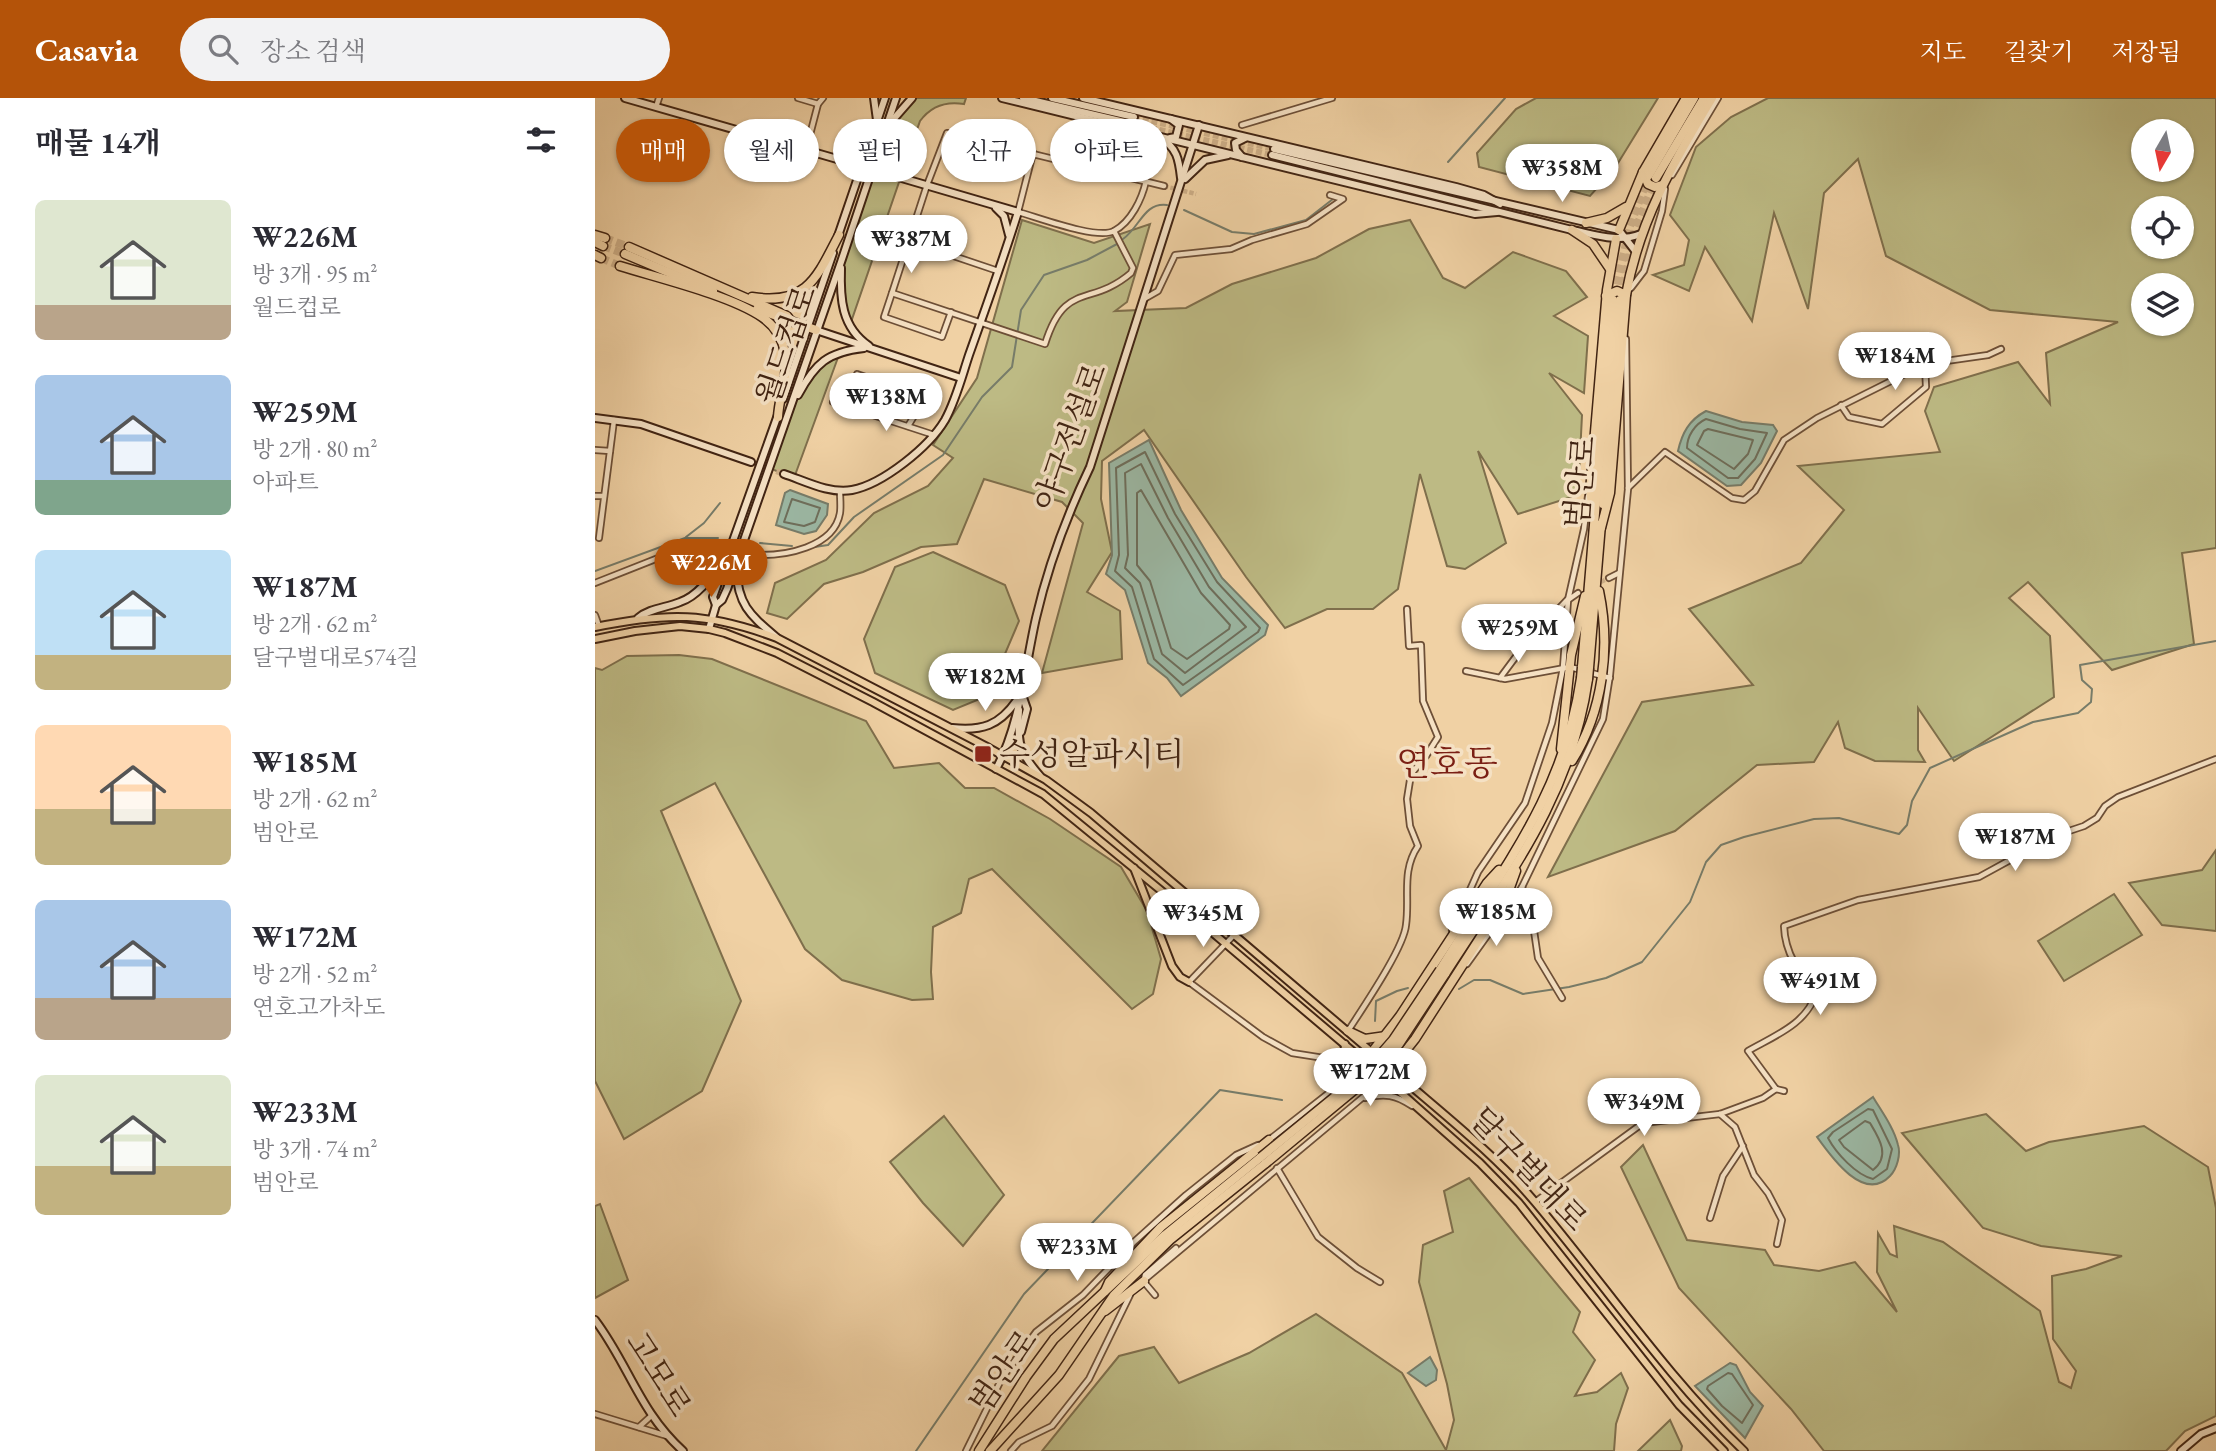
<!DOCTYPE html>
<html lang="ko">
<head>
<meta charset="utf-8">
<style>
  body { margin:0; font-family:"EB Garamond","Noto Serif KR",serif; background:#f2f2f3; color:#2b2b33; height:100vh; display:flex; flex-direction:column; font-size:26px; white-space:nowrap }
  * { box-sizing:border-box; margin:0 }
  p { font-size:23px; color:#7c7c81 }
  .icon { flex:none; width:38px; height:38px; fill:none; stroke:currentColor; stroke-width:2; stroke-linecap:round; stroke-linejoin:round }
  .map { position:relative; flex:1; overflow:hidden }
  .panel { display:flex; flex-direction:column; background:#fff; width:595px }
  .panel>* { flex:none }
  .guide { position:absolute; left:21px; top:21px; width:665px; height:63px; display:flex; gap:14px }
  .needle { width:46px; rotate:189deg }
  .buttons { position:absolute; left:1536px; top:21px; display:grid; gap:14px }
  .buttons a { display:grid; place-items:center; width:63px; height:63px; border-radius:50%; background:#fff; box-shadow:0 2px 5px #0004; font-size:35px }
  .price { position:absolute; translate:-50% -60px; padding:0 16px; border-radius:24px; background:#fff; color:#222; font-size:23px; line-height:46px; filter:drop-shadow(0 2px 4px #0008) }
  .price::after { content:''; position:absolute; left:50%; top:42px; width:21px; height:16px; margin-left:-10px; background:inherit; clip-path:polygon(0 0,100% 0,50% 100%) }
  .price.active { background:#b45309; color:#fff }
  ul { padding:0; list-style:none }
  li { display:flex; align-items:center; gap:21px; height:175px; padding:0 35px }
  li span { display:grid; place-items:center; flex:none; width:196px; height:140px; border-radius:10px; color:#555 }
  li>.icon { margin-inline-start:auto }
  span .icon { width:84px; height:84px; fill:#fffc; stroke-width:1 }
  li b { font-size:30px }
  h2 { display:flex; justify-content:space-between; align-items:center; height:84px; padding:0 35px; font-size:30px }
  .chip { padding:0 24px; border-radius:32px; background:#fff; box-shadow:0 2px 5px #0004; font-size:24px; line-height:63px }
  .chip.active { background:#b45309; color:#fff }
  header { display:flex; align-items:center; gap:42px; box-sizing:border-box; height:98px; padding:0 35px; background:#b45309; color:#fff }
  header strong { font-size:33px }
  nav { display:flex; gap:38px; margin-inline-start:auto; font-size:24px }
  .search { width:490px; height:63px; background:#f2f2f3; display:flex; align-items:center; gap:18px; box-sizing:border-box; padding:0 24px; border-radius:38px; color:#7c7c81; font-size:26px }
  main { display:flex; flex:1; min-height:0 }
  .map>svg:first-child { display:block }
</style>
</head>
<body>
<header>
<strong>Casavia</strong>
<div class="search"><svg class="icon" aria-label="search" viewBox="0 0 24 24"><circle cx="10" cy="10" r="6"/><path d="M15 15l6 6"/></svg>장소 검색</div>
<nav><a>지도</a><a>길찾기</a><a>저장됨</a></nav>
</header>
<main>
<section class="panel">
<h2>매물 14개<svg class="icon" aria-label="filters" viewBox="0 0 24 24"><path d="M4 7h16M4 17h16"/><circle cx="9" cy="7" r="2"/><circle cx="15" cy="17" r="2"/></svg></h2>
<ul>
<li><span style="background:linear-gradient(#dfe7d0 75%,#b9a48a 0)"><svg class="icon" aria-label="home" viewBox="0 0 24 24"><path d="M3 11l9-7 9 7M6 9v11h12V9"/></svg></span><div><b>₩226M</b><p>방 3개 · 95 m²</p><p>월드컵로</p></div></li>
<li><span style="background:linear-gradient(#a9c7e8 75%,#7fa58c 0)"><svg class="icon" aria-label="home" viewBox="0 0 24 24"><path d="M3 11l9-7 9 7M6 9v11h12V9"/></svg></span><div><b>₩259M</b><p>방 2개 · 80 m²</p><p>아파트</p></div></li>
<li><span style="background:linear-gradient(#bfe0f5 75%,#c2b280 0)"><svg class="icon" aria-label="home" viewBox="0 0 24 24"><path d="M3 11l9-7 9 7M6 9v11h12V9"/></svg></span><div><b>₩187M</b><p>방 2개 · 62 m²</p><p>달구벌대로574길</p></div></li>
<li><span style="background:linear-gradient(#ffd9b3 60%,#c2b280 0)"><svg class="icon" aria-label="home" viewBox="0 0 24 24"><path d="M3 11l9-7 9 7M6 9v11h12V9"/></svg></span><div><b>₩185M</b><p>방 2개 · 62 m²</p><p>범안로</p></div></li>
<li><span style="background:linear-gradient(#a9c7e8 70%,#b9a48a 0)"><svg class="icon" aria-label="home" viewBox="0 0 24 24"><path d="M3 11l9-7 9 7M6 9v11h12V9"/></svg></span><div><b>₩172M</b><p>방 2개 · 52 m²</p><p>연호고가차도</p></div></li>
<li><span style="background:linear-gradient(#dfe7d0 65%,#c2b280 0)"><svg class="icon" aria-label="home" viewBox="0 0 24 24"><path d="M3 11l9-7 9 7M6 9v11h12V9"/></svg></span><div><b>₩233M</b><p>방 3개 · 74 m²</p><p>범안로</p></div></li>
</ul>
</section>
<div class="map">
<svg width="1621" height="1353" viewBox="0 0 1621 1353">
  <rect width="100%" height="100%" fill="#f0d1a4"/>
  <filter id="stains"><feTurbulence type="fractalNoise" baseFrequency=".00286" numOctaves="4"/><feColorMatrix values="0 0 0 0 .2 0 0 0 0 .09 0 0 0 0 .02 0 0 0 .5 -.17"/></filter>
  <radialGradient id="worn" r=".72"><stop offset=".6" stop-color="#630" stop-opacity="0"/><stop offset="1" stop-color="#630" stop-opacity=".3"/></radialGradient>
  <g fill="#bdba84" stroke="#7f6f4c" stroke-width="2" fill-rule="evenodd">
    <path d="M317,0h54l-2,6c-18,-3 -33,2 -44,17l-70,204 -8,-15 -1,-48 45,-132z"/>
    <polygon points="941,0 1063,0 1020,70 995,98 884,69 882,55 921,11"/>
    <path d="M1173,0h448v450l-34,5 12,91 -82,26 -84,-88 -19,16 41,38 4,61 -100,64 -36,-53v42l7,12 -50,-1 -30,-13 -7,-26 -24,40 -57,3 -82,66 -127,46 94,-175 111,-17 -64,-76 112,-46 43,-53 -46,-44 142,-14 -15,-41 9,-24 84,-25 32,42 -4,-51 72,-31 -128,-12 -104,-54 -28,-97 -34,34 -16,116 -34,-96 -22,108 -47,-74 -16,44 -36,-16 31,-10 5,-25 -19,-25 26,-68 35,-30zM1549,33h38v39h-38zM1549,110h38v39h-38zM1549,187h38v39h-38z"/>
    <polygon points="427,122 499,145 555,126 532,204 520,213 591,210 637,186 721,160 774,131 815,122 848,180 870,190 918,154 971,173 992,199 959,218 993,238 989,295 954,275 987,317 983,397 923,416 883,353 911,445 870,471 852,468 825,376 803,491 778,511 732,511 690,530 651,479 549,332 507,363 506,401 517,454 492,494 525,513 527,561 447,575 488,425 467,404 389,381 362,446 326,449 268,474 229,486 192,521 172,515 180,485 231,462 279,415 333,388 358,360 338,347 382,280"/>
    <polygon points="245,254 199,380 174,370 194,314 215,273"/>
    <polygon points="338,454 410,487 424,523 392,598 358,612 280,575 269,541 300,469"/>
    <polygon points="84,557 117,561 271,623 299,670 344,665 370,690 399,690 455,721 526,769 552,813 566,861 558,896 537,911 397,771 374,781 366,815 338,829 336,874 338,901 317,902 247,882 210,851 120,685 66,713 146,903 107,993 29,1041 0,983 0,570 7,572 32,558"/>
    <polygon points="1621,752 1621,833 1567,827 1534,785 1607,772"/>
    <polygon points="1519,796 1547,837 1469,883 1443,843"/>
    <polygon points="1391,1016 1431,1053 1454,1044 1549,1028 1613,1069 1621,1110 1621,1318 1590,1333 1571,1353 1229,1353 1196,1311 1084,1190 1026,1069 1048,1047 1092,1142 1170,1152 1179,1167 1224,1173 1260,1164 1302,1214 1282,1174 1283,1135 1295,1156 1302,1159 1299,1128 1348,1144 1445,1213 1464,1284 1476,1290 1481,1273 1458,1241 1457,1178 1491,1171 1527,1158 1446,1148 1388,1130 1307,1035"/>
    <polygon points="349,1018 409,1097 368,1148 328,1105 295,1064"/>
    <polygon points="874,1080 985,1214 978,1234 1000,1262 980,1298 1002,1294 1026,1275 1033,1290 1021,1326 1019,1353 447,1353 524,1258 559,1249 584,1285 654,1255 721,1216 807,1275 851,1352 859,1322 852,1286 824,1184 828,1147 858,1134 849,1093"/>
    <polygon points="5,1106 33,1182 0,1200 0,1108"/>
    <polygon points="1075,1322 1087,1348 1086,1353 1043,1353"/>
  </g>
  <g fill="#9bb7a3" stroke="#777c69" stroke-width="2">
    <path d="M1111,313l36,11 31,3 4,6 -16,32 -20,22 -14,1 -49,-35c4,-18 11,-31 28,-40z"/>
    <polygon points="554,342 586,412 627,480 673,527 670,537 586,598 572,580 553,565 530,492 511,476 517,457 514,365"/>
    <polygon points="195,392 233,406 232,417 221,433 209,436 181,427 190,395"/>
    <path d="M1278,999c9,15 21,31 25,48 3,9 -1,24 -8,31 -26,27 -58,-18 -73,-39z"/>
    <polygon points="835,1259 842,1272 841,1282 831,1288 813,1275"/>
    <polygon points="1135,1265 1141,1267 1155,1294 1168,1308 1150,1340 1100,1288"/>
  </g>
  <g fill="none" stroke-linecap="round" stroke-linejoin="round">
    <g stroke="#6e6e5b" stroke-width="2">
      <path d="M1111,321l34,10 27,4 -12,26 -17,19h-10l-41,-30c0,-12 8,-24 19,-29z"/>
      <polygon points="1113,331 1158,342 1153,356 1139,371 1102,347 1109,333"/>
      <polygon points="550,354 580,416 622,484 665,530 663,534 588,587 559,561 537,489 520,473 524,457 521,370"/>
      <polygon points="546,366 573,420 614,489 651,529 590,575 567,556 545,485 530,470 533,457 530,375"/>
      <polygon points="546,392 606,495 635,527 634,531 592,561 576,550 555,483 542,467 542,395"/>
      <polygon points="197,401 225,410 220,424 209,428 189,424"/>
      <path d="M1273,1011l5,1 19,39 -5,20 -14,10c-17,-4 -37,-26 -45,-41l5,-6z"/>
      <path d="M1270,1023l5,2c9,15 21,33 3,47l-29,-23 -5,-7z"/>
      <polygon points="1133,1275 1137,1276 1158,1307 1147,1325 1127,1308 1112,1291 1113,1288"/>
    </g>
    <g stroke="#777c69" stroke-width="2">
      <polyline points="853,64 910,0"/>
      <polyline points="589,112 637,134 659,136 711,122 738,101"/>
      <path d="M528,141c17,-12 21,-37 44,-34"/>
      <polyline points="91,439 109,425 125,405"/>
      <polyline points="165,445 197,448"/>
      <polyline points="213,450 233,447 259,419 348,357 387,299 417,269 426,212 449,177 492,162 522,146"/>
      <polyline points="0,473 90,440 123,440"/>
      <polyline points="864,891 879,882 895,882 928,896 974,889 1011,880 1047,864 1095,804 1111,764 1126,747 1149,739 1219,721 1244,720 1304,736 1312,727 1317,703 1335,670 1438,624 1483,615 1496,604 1497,591 1487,582 1485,567 1621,543"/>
      <polyline points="780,923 781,903 802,893 813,890"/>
      <polyline points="321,1353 429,1196 625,992 687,1002"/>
    </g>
    <g stroke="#cdae87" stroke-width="4.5" stroke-dasharray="4.5 2" stroke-linecap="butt">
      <polyline points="569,88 601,96"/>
      <polyline points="118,452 161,457"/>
      <polyline points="1000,487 1014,480"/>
    </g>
    <g stroke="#cdae87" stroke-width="6" stroke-dasharray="6 3" stroke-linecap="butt">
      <polyline points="539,19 679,51"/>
      <polyline points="538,26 677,57"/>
      <polyline points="256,65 293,76"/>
      <polyline points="156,364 189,376"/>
    </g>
    <g stroke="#cdae87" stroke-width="8" stroke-dasharray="8 4" stroke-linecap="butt">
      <polyline points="10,140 34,149"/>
      <polyline points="8,148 30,156"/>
      <polyline points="6,160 25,168"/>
      <polyline points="1019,198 1035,128 1053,80"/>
      <polyline points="1026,199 1041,130 1059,85"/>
    </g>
    <g stroke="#6d4f37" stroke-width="8">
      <g id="street">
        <polyline points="203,0 223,6"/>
        <polyline points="61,9 64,0"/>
        <polyline points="647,27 737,0"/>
        <polyline points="211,52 223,6 228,0"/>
        <path d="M438,55l-15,59c19,5 79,28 96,19 17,-9 28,-32 32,-50"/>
        <polyline points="1077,77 1123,0"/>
        <path d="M519,133l19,37 -2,5c-41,35 -66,7 -86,71l-153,-51 35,-108 20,-52 217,53"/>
        <polyline points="314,143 403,173"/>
        <polyline points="1036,190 1049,173 1067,113 1070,91"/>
        <polyline points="297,195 289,219 347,239 356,214"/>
        <polyline points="549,201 563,193 580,157 636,151 657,142 712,126 748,101 735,97"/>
        <polyline points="238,304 339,337"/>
        <polyline points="1246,307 1254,319 1287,326 1331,289 1330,266"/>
        <polyline points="251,308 262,276 330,300 313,328"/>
        <polyline points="0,352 15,353"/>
        <polyline points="1033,390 1070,354 1137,400 1149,402 1160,393 1189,342 1222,320 1330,266 1393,257 1406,251"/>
        <polyline points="0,398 9,398"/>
        <polyline points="4,440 19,322"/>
        <path d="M161,457c28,1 78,-7 84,-42 1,-7 0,-15 0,-22"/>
        <polyline points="1014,480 1024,475"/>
        <polyline points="0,485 86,451 95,449 118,452"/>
        <polyline points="983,495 973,502 989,431 993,398"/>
        <polyline points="0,517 4,528"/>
        <polyline points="871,573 910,581 975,569 1015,580"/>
        <polyline points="905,580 931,545 972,502"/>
        <polyline points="857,832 883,774 930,705 957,625 968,570 973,502"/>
        <polyline points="640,836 594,884 668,939 697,955 748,963"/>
        <polyline points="872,866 927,789"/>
        <polyline points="967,900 943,860 937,819 927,789 1008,621 1015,577 1033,391 1031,241"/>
        <path d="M753,933c14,-22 56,-83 58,-106 4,-28 -5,-54 12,-79l-8,-20 -3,-27 4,-25 15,-18 12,-19 -15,-36 -2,-56 -12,1 -2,-37"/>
        <path d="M1181,991l-28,-38c26,-15 59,-27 68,-58 -17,-21 -31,-39 -32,-67l74,-26 121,-23 75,-41 30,-10 13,-8 8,-12 13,-9 98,-38"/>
        <path d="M770,1000c20,-5 31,-3 47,8"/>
        <polyline points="1125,1016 1140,1029 1159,1077 1173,1095 1187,1122 1182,1146"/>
        <polyline points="674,1042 744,987 769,963"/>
        <polyline points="682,1070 723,1139 762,1170 785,1184"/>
        <polyline points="940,1104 1048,1025 1125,1016 1168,1000 1181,991 1189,993"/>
        <polyline points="1115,1120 1128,1078 1148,1048"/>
        <polyline points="549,1182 550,1177 581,1150"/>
        <polyline points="548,1183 773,995 796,971"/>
        <polyline points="549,1184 560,1197"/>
        <polyline points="0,1316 72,1338"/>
        <polyline points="44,1329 55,1319"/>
        <polyline points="371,1353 407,1280 441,1234 488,1197 540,1143 591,1097 641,1057 663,1047"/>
        <polyline points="416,1353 424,1344 457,1328 494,1281 535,1197"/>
      </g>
    </g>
    <g stroke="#412413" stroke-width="10">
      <g id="secondary">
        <polyline points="30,0 256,65"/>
        <polyline points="279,0 282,22"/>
        <polyline points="407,0 855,110 880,116 902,114"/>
        <polyline points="428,0 538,26"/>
        <polyline points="457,0 539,19"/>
        <polyline points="488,0 861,89 889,97 905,106"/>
        <polyline points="296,24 317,0"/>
        <path d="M565,40c17,9 19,22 21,40"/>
        <polyline points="575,40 581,39 584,27 576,21"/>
        <polyline points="679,51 1024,132 1041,154"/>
        <path d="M677,57l300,75c24,5 46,13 69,4"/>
        <polyline points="647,59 641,52 640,45 650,40"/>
        <polyline points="590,81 610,62 633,57"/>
        <polyline points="401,110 409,118 414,137"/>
        <polyline points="243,138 290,0"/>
        <path d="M246,170c-1,30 0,59 28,78"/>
        <polyline points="221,232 366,280"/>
        <path d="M203,297c17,-32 30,-43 66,-47"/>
        <polyline points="188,301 238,155"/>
        <polyline points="0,320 46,326 156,364"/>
        <path d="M189,376c21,7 45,20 68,16 31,-6 77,-43 93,-70 11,-20 17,-44 24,-65 17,-48 34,-95 49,-143l-130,-38"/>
        <path d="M141,470c2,37 13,46 40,69"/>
        <polyline points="121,507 118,499 184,314"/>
        <path d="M43,520c12,-10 28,-10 42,-16 18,-6 31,-25 41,-39"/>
        <polyline points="114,531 121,507 127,502 132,491 246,164 301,0"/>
        <path d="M424,612c-2,33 0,42 21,66"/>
        <path d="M357,630c30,3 47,-2 65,-28"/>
        <polyline points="426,634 432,611 426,594"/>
        <path d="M401,671c24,-43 29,-103 40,-151 12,-52 31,-103 54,-151l109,-342"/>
        <path d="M0,1222c34,45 44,91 88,131"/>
        <polyline points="1586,1353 1606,1336 1621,1330"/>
      </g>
    </g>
    <g stroke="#412413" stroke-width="10">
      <g id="primary">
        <path d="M0,529c72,-15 113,-15 182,11l212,110 57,32 45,33 283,241"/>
        <polyline points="0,541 40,533 85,528 114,531 130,535 182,555 278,604 448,696 618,835 788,979 885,1065 924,1105 1084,1307 1129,1353"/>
        <polyline points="539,770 577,868 585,879 594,884"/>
        <path d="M795,970c49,43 103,84 145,134 70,83 131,174 209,249"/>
        <polyline points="747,985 750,946"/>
      </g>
    </g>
    <g stroke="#412413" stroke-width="11">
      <g id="highway">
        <polyline points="1048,74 1053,86 1060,89 1067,87"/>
        <polyline points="1054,77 1099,0"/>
        <polyline points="1061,80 1109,0"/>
        <polyline points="991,125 1012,120 1031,109"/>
        <polyline points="977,132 998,146 1015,171"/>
        <polyline points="1024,132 1048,74 1091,0"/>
        <polyline points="0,137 10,140"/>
        <polyline points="0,144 8,148"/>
        <polyline points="34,149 192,218 195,222"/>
        <polyline points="30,156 118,193"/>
        <polyline points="0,157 6,160"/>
        <path d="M25,168c38,12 110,29 142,51 12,8 20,21 23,35 4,21 -6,44 -7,65"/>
        <polyline points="1011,198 1022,193 1031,197"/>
        <path d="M157,199c55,9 65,-20 87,-62"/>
        <polyline points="162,211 221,232"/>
        <polyline points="997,406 995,393 1012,192 1021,141"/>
        <polyline points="1008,406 1025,202"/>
        <path d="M1006,430l9,-35 16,-198c13,-74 48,-134 86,-197"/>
        <polyline points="987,569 1018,202"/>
        <polyline points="994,570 1006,426"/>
        <polyline points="966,651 976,557 990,498"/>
        <path d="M977,663c31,-50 39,-113 27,-170"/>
        <path d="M845,872c60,-98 124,-174 141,-292"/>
        <path d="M850,876c62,-97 126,-176 143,-295"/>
        <polyline points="753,933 770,941 791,938"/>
        <polyline points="811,954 817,989"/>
        <polyline points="770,963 805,918 892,785 904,772"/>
        <polyline points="796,971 820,941 912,798 921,773"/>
        <polyline points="510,1193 514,1184 566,1129 674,1042"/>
        <polyline points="510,1213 549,1183"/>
        <polyline points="384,1353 431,1279 459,1241 570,1137 666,1059"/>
        <polyline points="395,1353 464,1277 519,1197 575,1142 671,1065"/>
      </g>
    </g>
    <use href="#street" stroke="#f5e1c4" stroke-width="4.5"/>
    <use href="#secondary" stroke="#f5e1c4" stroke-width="6"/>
    <use href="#primary" stroke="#f0d1a4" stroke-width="6"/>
    <use href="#highway" stroke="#f0d1a4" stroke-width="8"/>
    <g stroke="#412413" stroke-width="11" stroke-linecap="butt">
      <g id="highway-bridge">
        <polyline points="986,580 987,569"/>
        <polyline points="993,581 994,570"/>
        <polyline points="666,1059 770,974 798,942 845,872"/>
        <polyline points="671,1065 775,979 804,946 850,876"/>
      </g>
    </g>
    <use href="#highway-bridge" stroke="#f0d1a4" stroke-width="8"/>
  </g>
  <rect fill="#8f2418" stroke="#f5e1c4" stroke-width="2.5" x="379" y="647" width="18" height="18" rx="3.5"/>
  <g text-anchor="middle" stroke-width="7" stroke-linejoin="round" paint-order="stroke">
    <g font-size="32" fill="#412413" stroke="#f5e1c4">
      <text transform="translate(191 247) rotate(-71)" y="11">월드컵로</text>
      <text transform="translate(475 339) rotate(-70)" y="11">야구전설로</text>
      <text transform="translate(985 384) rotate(-85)" y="11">범안로</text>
      <text transform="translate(934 1071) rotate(47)" y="11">달구벌대로</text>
      <text transform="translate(408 1273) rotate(-55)" y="11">범안로</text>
      <text transform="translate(64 1276) rotate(58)" y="11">고모로</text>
    </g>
    <g font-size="32" fill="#412413" stroke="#f5e1c4" text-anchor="start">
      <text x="404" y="667">수성알파시티</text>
    </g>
    <g font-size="35" fill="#7a1f14" stroke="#f5e1c4">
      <text x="852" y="677">연호동</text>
    </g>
  </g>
  <rect width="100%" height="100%" filter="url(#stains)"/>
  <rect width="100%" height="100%" fill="url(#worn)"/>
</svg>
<div class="buttons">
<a><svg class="needle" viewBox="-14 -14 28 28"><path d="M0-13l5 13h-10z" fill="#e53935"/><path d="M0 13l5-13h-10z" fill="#7c7c81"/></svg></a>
<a><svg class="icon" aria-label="locate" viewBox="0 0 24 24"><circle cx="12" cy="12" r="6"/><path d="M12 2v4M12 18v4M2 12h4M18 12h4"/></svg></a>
<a><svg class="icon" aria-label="layers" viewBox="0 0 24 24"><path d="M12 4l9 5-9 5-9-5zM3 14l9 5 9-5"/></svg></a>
</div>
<b class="price" style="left:967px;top:106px">₩358M</b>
<b class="price" style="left:316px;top:177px">₩387M</b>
<b class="price" style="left:1300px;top:294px">₩184M</b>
<b class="price" style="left:291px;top:335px">₩138M</b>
<b class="price active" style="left:116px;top:501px">₩226M</b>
<b class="price" style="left:923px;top:566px">₩259M</b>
<b class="price" style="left:390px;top:615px">₩182M</b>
<b class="price" style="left:1420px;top:775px">₩187M</b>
<b class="price" style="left:901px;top:850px">₩185M</b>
<b class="price" style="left:608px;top:851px">₩345M</b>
<b class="price" style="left:1225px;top:919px">₩491M</b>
<b class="price" style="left:775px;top:1010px">₩172M</b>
<b class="price" style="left:1049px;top:1040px">₩349M</b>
<b class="price" style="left:482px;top:1185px">₩233M</b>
<div class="guide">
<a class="chip active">매매</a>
<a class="chip">월세</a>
<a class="chip">필터</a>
<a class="chip">신규</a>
<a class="chip">아파트</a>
</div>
</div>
</main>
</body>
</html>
